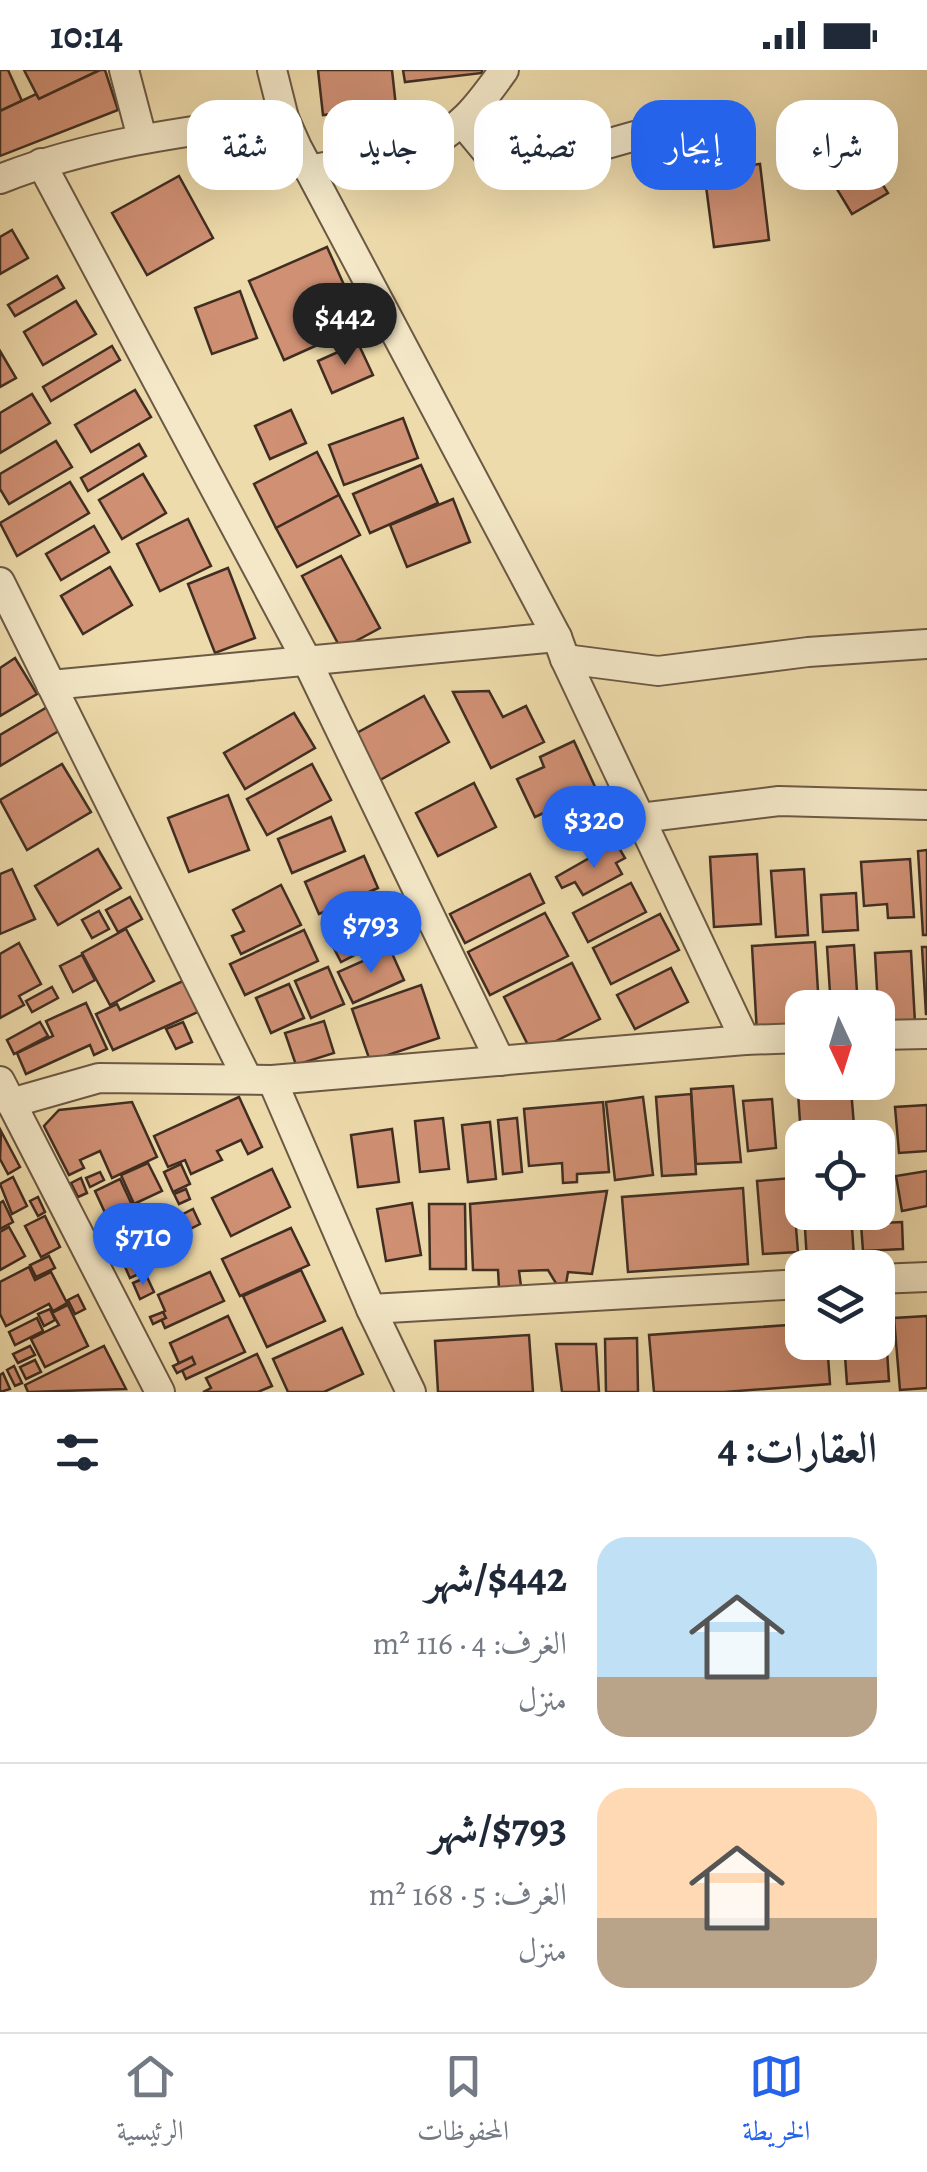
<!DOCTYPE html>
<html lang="ar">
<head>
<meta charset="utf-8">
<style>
  body { margin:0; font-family:Alegreya,Amiri,serif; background:#f2f2f3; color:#1f2937; direction:rtl; height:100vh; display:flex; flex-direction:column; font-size:38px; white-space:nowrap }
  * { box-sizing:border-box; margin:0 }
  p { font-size:32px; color:#747a83 }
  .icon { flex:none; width:55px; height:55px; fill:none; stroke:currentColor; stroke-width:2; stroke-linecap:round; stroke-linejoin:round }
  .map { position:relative; height:1322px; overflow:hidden; direction:ltr }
  .details { display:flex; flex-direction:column; background:#fff; flex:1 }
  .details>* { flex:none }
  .guide { position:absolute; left:30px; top:30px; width:868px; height:90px; direction:rtl; display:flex; gap:20px }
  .needle { width:65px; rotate:176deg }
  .tools { position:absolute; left:785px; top:920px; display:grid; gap:20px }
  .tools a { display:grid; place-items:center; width:110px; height:110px; border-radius:20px; background:#fff; box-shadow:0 10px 40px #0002; font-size:50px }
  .price { position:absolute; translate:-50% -85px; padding:0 22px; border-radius:35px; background:#2563eb; color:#fff; font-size:32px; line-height:65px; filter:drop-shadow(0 2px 5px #0008) }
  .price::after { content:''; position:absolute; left:50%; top:60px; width:30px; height:22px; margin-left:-15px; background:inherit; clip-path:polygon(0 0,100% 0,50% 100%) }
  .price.selected { background:#222; color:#fff }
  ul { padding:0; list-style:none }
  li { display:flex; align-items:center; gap:30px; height:250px; padding:0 50px }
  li+li { border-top:2px solid #e0e1e3 }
  li span { display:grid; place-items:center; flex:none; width:280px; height:200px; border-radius:30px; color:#555 }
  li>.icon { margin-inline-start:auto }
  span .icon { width:120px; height:120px; fill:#fffc; stroke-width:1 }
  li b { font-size:42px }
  h2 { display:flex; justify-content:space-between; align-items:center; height:120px; padding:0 50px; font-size:42px }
  .pill { padding:0 35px; border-radius:30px; background:#fff; box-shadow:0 10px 40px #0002; font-size:35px; line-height:90px }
  .pill.selected { background:#2563eb; color:#fff }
  .status { display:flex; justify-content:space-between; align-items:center; height:70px; padding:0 50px; background:#fff; direction:ltr }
  .status svg { height:28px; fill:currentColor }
  .tab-bar { display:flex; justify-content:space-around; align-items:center; height:140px; border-top:2px solid #e0e1e3; background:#fff; font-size:28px; color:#747a83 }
  .tab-bar a { display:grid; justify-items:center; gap:5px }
  .tab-bar .selected { color:#2563eb }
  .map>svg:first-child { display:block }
</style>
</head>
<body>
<div class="status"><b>10:14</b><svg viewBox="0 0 49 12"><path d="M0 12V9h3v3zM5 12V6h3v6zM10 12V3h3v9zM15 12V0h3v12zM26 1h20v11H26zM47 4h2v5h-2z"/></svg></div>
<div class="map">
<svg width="927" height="1322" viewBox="0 0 927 1322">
  <rect width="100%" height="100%" fill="#eedbab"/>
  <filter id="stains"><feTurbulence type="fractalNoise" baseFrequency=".002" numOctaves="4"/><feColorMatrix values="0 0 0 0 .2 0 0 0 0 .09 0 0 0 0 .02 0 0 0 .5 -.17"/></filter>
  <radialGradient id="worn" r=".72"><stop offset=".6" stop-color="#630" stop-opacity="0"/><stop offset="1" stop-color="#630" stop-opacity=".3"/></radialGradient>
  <g fill="#d09074" stroke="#402e22" stroke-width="2.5">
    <polygon points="0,0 8,0 22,31 0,41"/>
    <polygon points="24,0 100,0 39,29"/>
    <polygon points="100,0 105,0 118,40 0,86 0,41 36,24 39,29"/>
    <polygon points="318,0 392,0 396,37 323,45"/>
    <polygon points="403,0 482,0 482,3 405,12"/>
    <polygon points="861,80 888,123 852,144 826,101"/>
    <polygon points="760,94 769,170 714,177 704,101"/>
    <polygon points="179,106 213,168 147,205 112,143"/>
    <polygon points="12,160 28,188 0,204 0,167"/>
    <polygon points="327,177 362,255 284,290 249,211"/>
    <polygon points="57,206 64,218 15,246 8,235"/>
    <polygon points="240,221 257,268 212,284 195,238"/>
    <polygon points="76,231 96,264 43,295 24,262"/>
    <polygon points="358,273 373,305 332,323 318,291"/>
    <polygon points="112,276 120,290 51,331 43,317"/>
    <polygon points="0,281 16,308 0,317"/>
    <polygon points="135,320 151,347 91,382 75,355"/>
    <polygon points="32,324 50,353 0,383 0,343"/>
    <polygon points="291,340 306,373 270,389 255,356"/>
    <polygon points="403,348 418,388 344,415 329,375"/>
    <polygon points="56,371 72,397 9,434 0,419 0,404"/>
    <polygon points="139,374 146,386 88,421 81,408"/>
    <polygon points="317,382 339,425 276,458 254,414"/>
    <polygon points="421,395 438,433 370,463 353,424"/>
    <polygon points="143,404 166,443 122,469 99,430"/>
    <polygon points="70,412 89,443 17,486 0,453"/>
    <polygon points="339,425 360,465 297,497 276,458"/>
    <polygon points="453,429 470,472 407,497 390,455"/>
    <polygon points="188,449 211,496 160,521 137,474"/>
    <polygon points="94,456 109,482 61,510 46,484"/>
    <polygon points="341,486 380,558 341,579 302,506"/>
    <polygon points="110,497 132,535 83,564 61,526"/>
    <polygon points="228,498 255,568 215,583 188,514"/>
    <polygon points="15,588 37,624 0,646 0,598"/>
    <polygon points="489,621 503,647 526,636 544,672 491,698 453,622"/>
    <polygon points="424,626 449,672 380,710 355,664"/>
    <polygon points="49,636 62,659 0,696 0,665"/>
    <polygon points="294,643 315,678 245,719 224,683"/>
    <polygon points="574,671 596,719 535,747 517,709 544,697 540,687"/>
    <polygon points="62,694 91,742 27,780 0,730"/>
    <polygon points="312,694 331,730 267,765 247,729"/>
    <polygon points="474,713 496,757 438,786 416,743"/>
    <polygon points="228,725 249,780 189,802 168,748"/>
    <polygon points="331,747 345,781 292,803 278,769"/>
    <polygon points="616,773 625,788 616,793 622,804 583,825 575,812 562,818 556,807"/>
    <polygon points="98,779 121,818 58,855 35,816"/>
    <polygon points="927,780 927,865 923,865 918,781"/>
    <polygon points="757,784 761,854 714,857 710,787"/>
    <polygon points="364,786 378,818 319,844 305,812"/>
    <polygon points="910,789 914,847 888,848 887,834 864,836 861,792"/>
    <polygon points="12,799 35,849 0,864 0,804"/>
    <polygon points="804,799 808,865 776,867 771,801"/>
    <polygon points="530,804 544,833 465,873 450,844"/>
    <polygon points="631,813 646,842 588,872 573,843"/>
    <polygon points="281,815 301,855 241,884 232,866 244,861 233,840"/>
    <polygon points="856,823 858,860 823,862 821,825"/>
    <polygon points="130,827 142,849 118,862 106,840"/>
    <polygon points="374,831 392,866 341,892 323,857"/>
    <polygon points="99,841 109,859 92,868 82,850"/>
    <polygon points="545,843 568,886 490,925 468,882"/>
    <polygon points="660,844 679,880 611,914 593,878"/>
    <polygon points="126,859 154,911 110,935 82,883"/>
    <polygon points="304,860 318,891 245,925 230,894"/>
    <polygon points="815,872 819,938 802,938 802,961 757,964 752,876"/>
    <polygon points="19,873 41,914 19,926 24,935 0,948 0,884"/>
    <polygon points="854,875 858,938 831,938 827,877"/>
    <polygon points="922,877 927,877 927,944 926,944"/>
    <polygon points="390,879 404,910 353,933 338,902"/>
    <polygon points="911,881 915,953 879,955 875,883"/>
    <polygon points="82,885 95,910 73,922 60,896"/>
    <polygon points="572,893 600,949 532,983 504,927"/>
    <polygon points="328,897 344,934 311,948 295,911"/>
    <polygon points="671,898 688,932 635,959 617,925"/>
    <polygon points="183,911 198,942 113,980 96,944 117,934 120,940"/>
    <polygon points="289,914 304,948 271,963 256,928"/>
    <polygon points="421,915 439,968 370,991 352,939"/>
    <polygon points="52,917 58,928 32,942 26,931"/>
    <polygon points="86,933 107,979 94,985 90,975 26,1004 17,983 53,966 46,951"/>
    <polygon points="324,951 334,983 296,995 285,963"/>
    <polygon points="40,952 48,966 14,984 7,970"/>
    <polygon points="183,952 192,972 176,979 166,959"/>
    <polygon points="733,1016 741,1092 696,1094 691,1019"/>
    <polygon points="851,1019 855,1068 802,1068 802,1081 798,1023"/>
    <polygon points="691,1024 696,1104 662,1106 656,1027"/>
    <polygon points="239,1027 262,1077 248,1084 241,1070 217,1081 222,1090 191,1104 185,1090 168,1097 154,1066"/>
    <polygon points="643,1027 653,1105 615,1110 606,1032"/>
    <polygon points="772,1029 776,1078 748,1081 743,1031"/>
    <polygon points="132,1032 157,1087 112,1108 100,1081 80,1090 84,1098 69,1105 44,1056 59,1040"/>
    <polygon points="603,1032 609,1102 577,1104 577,1112 563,1113 562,1093 529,1096 524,1039"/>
    <polygon points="927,1035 927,1081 899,1083 895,1037"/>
    <polygon points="443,1048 449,1099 420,1102 415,1051"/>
    <polygon points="517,1048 522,1102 503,1104 498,1050"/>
    <polygon points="490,1052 496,1109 468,1112 462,1055"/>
    <polygon points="392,1059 399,1112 358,1117 351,1065"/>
    <polygon points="1,1061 20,1097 8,1104 0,1089"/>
    <polygon points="148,1093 162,1121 134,1134 121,1105"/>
    <polygon points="181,1094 190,1114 173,1122 164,1102"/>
    <polygon points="272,1099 290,1137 231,1166 212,1128"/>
    <polygon points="927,1101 927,1136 902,1141 896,1106"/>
    <polygon points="100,1102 104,1110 90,1117 86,1108"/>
    <polygon points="13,1107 27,1136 12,1144 0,1114"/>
    <polygon points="81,1108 87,1123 78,1127 71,1113"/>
    <polygon points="792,1108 798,1182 763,1184 757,1111"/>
    <polygon points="120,1109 138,1148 113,1160 95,1121"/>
    <polygon points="743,1118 748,1194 628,1202 622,1127"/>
    <polygon points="186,1119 190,1129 179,1134 174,1124"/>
    <polygon points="607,1121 592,1204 568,1202 566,1214 557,1215 548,1200 519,1201 521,1216 499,1218 498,1200 473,1200 470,1134"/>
    <polygon points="38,1127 45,1142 38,1146 30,1131"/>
    <polygon points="3,1131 13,1152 0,1159 0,1133"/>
    <polygon points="412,1133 421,1185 386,1191 377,1139"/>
    <polygon points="429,1134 465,1134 466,1199 430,1199"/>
    <polygon points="193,1139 200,1154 190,1159 183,1144"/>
    <polygon points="804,1142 851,1142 854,1188 807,1191"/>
    <polygon points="45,1146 60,1177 41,1187 25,1156"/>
    <polygon points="149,1149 154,1160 121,1175 115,1164"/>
    <polygon points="902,1152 903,1179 863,1181 861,1154"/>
    <polygon points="9,1157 25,1186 0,1200 0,1162"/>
    <polygon points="291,1158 309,1195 240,1226 222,1189"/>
    <polygon points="165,1160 171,1172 162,1176 168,1190 130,1208 118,1181"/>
    <polygon points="49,1186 55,1198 36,1207 30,1195"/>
    <polygon points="29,1197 35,1210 51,1202 67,1233 53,1241 49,1234 6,1256 0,1244 0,1212"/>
    <polygon points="301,1200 325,1251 267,1277 243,1226"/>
    <polygon points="210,1202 224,1231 165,1258 159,1244 165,1241 158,1225"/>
    <polygon points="147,1207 154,1222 140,1229 133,1213"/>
    <polygon points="78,1225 85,1239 75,1244 68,1230"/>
    <polygon points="68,1235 88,1276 45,1297 31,1269 59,1255 52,1243"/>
    <polygon points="50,1239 55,1250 44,1256 38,1244"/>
    <polygon points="163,1242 166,1248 153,1254 150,1247"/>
    <polygon points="228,1246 245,1282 186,1309 170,1273"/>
    <polygon points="927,1246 927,1318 900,1320 894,1248"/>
    <polygon points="37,1248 43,1261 15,1275 9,1262"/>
    <polygon points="885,1250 889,1311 847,1314 844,1272 878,1272 878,1251"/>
    <polygon points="802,1254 802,1272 827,1272 830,1314 724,1322 654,1322 649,1265"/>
    <polygon points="342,1258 363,1304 324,1322 288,1322 273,1289"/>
    <polygon points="529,1265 533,1322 438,1322 435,1271"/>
    <polygon points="637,1268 638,1322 606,1322 605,1269"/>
    <polygon points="556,1274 596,1274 599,1322 562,1322"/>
    <polygon points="30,1276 35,1285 18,1293 13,1284"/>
    <polygon points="104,1276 126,1319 28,1322 25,1315"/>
    <polygon points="257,1284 272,1316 258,1322 203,1322 211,1318 206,1308"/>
    <polygon points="192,1287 195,1294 177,1303 173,1296"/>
    <polygon points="35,1290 41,1302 26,1309 20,1297"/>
    <polygon points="14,1296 22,1313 15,1316 7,1300"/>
    <polygon points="3,1303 10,1319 0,1322 0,1305"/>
  </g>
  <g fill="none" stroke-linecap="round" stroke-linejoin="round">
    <g stroke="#6c5944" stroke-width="32">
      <g id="minor">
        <polyline points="124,0 142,68"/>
        <polyline points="272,0 284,48 297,77 557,567 565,589 745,970"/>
        <polyline points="463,53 492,88 518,99 674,55"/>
        <polyline points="41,93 306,589 500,991"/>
        <path d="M309,100l109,-21c42,-17 61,-44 86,-79"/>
        <path d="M0,109c91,-36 188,-48 284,-61"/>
        <polyline points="0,512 247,1008"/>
        <polyline points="565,589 658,601 808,582 927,574"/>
        <polyline points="51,615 557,567"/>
        <polyline points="640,748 779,731 927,735"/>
        <polyline points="878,965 927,964"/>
        <polyline points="272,1010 371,1239 411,1322"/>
        <polyline points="0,1011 160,1322"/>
        <polyline points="11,1033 99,1008 272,1010 745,970 802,968"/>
        <polyline points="878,1209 927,1207"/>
        <polyline points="371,1239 802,1214"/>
      </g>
    </g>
    <use href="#minor" stroke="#f4e8c8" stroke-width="28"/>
  </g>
  <rect width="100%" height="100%" filter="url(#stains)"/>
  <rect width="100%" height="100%" fill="url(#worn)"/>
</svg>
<div class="tools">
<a><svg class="needle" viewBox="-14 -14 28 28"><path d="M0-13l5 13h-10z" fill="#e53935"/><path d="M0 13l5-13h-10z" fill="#747a83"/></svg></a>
<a><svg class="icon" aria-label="locate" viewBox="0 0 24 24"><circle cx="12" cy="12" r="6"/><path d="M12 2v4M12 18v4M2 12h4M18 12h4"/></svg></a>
<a><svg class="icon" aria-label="layers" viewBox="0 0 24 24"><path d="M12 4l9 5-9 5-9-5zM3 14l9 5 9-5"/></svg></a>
</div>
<b class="price selected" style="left:345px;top:298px">$442</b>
<b class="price" style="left:594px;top:801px">$320</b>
<b class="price" style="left:371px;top:906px">$793</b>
<b class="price" style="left:143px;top:1218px">$710</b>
<div class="guide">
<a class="pill">شراء</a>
<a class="pill selected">إيجار</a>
<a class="pill">تصفية</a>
<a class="pill">جديد</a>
<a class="pill">شقة</a>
</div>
</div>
<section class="details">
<h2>العقارات: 4<svg class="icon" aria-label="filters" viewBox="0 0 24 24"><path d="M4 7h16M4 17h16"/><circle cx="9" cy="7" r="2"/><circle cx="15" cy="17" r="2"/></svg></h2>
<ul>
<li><span style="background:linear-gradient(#bfe0f5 70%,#b9a48a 0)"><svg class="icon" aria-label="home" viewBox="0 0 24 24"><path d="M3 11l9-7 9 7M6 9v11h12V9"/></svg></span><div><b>$442/شهر</b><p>الغرف: 4 · 116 m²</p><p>منزل</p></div></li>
<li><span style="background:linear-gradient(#ffd9b3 65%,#b9a48a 0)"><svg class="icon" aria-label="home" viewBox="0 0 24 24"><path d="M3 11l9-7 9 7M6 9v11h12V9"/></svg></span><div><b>$793/شهر</b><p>الغرف: 5 · 168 m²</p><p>منزل</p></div></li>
</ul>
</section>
<nav class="tab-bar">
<a class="selected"><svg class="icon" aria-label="map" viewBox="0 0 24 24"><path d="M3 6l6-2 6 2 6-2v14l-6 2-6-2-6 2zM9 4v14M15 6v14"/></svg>الخريطة</a>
<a><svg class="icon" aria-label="saved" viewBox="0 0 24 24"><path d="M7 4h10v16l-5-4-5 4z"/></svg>المحفوظات</a>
<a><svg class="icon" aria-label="home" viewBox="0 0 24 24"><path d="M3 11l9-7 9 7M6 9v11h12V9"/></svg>الرئيسية</a>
</nav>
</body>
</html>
